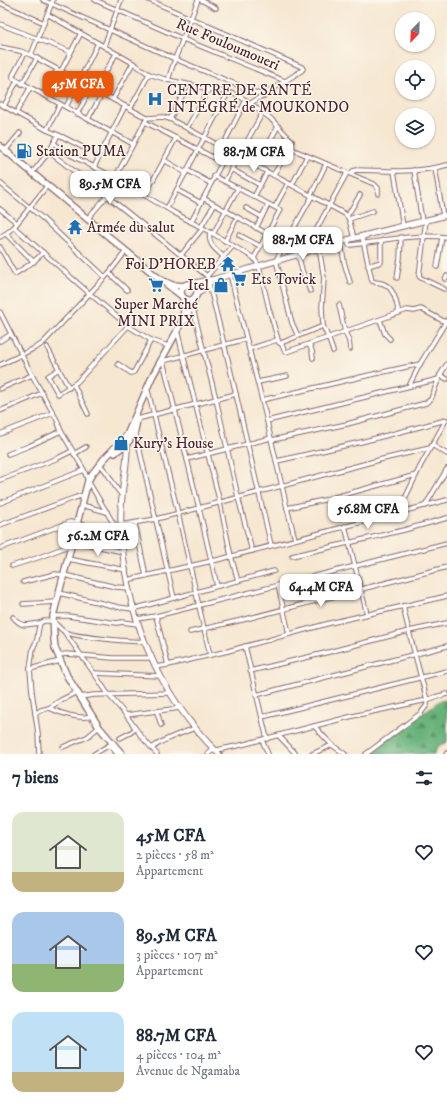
<!DOCTYPE html>
<html lang="fr">
<head>
<meta charset="utf-8">
<style>
  body { margin:0; font-family:"IM FELL DW Pica",serif; background:#f2f2f3; color:#1f2937; height:100vh; display:flex; flex-direction:column; font-size:15px; white-space:nowrap }
  * { box-sizing:border-box; margin:0 }
  p { font-size:13px; color:#747a83 }
  .icon { flex:none; width:22px; height:22px; fill:none; stroke:currentColor; stroke-width:2; stroke-linecap:round; stroke-linejoin:round }
  .map { position:relative; height:754px; overflow:hidden }
  .details { display:flex; flex-direction:column; background:#fff; flex:1 }
  .details>* { flex:none }
  .needle { width:26px; rotate:203deg }
  .controls { position:absolute; left:395px; top:12px; display:grid; gap:8px }
  .controls a { display:grid; place-items:center; width:40px; height:40px; border-radius:50%; background:#fff; box-shadow:0 1px 3px #0004; font-size:20px }
  .price { position:absolute; translate:-50% -34px; padding:0 9px; border-radius:8px; background:#fff; color:#222; font-size:13px; line-height:26px; filter:drop-shadow(0 1px 2px #0008) }
  .price::after { content:''; position:absolute; left:50%; top:24px; width:12px; height:9px; margin-left:-6px; background:inherit; clip-path:polygon(0 0,100% 0,50% 100%) }
  .price.selected { background:#ea580c; color:#fff }
  ul { padding:0; list-style:none }
  li { display:flex; align-items:center; gap:12px; height:100px; padding:0 12px }
  li span { display:grid; place-items:center; flex:none; width:112px; height:80px; border-radius:12px; color:#555 }
  li>.icon { margin-inline-start:auto }
  span .icon { width:48px; height:48px; fill:#fffc; stroke-width:1 }
  li b { font-size:17px }
  h2 { display:flex; justify-content:space-between; align-items:center; height:48px; padding:0 12px; font-size:17px }
  .map>svg:first-child { display:block }
</style>
</head>
<body>
<div class="map">
<svg width="447" height="754" viewBox="0 0 447 754">
  <defs>
    <pattern id="forest-firs" width="22" height="20" patternUnits="userSpaceOnUse"><rect width="22" height="20" fill="#68b27a"/><path d="M5 1l3.5 6h-7zM16 11l3.5 6h-7z" fill="#589064"/></pattern>
  </defs>
  <rect width="100%" height="100%" fill="#fbf7ec"/>
  <filter id="ink" filterUnits="userSpaceOnUse"><feTurbulence type="fractalNoise" baseFrequency=".025" numOctaves="2"/><feDisplacementMap in="SourceGraphic" scale="8" xChannelSelector="R" yChannelSelector="G"/><feConvolveMatrix kernelMatrix="1 2 1 2 8 2 1 2 1" color-interpolation-filters="sRGB"/></filter>
  <filter id="wash" filterUnits="userSpaceOnUse"><feTurbulence type="fractalNoise" baseFrequency=".012" numOctaves="4" result="noise"/><feDisplacementMap in="SourceGraphic" scale="16" xChannelSelector="R" yChannelSelector="G"/><feGaussianBlur stdDeviation="0.9" result="paint"/><feColorMatrix in="noise" values="0 0 0 0 0 0 0 0 0 0 0 0 0 0 0 0 0 1.4 0 .05"/><feComposite in="paint" operator="in"/></filter>
  <g filter="url(#wash)">
    <rect width="100%" height="100%" fill="#f6e7d1"/>
    <polygon fill="url(#forest-firs)" stroke="#596852" points="447,700 447,742 438,746 434,754 372,754 385,742 439,701"/>
  </g>
  <g filter="url(#ink)">
    <g fill="none" stroke-linecap="round" stroke-linejoin="round">
      <g stroke="#866565" stroke-width="5.5">
        <g id="street">
          <polyline points="43,0 175,59 264,96"/>
          <polyline points="95,0 183,39 285,81"/>
          <polyline points="149,0 302,67 303,69 301,71 251,103"/>
          <polyline points="201,0 216,8"/>
          <polyline points="0,3 44,23"/>
          <polyline points="47,14 133,63 149,74 168,80 238,95 270,118 292,141 292,147 294,150 374,184 378,188 378,194"/>
          <polyline points="0,24 71,52"/>
          <polyline points="104,46 121,0"/>
          <polyline points="0,47 20,51 31,55 147,118 163,117 170,119 345,214 349,219 354,238"/>
          <polyline points="25,53 13,75 13,78 133,144"/>
          <polyline points="31,55 53,0"/>
          <polyline points="61,71 81,33"/>
          <polyline points="168,80 175,59 198,0"/>
          <polyline points="22,84 37,58"/>
          <polyline points="95,90 116,54"/>
          <polyline points="43,95 57,70"/>
          <polyline points="113,99 133,63"/>
          <polyline points="0,104 47,130 63,137 86,149"/>
          <polyline points="4,106 17,81"/>
          <polyline points="66,107 98,43"/>
          <polyline points="130,109 149,74"/>
          <polyline points="16,113 30,88"/>
          <polyline points="77,114 91,88"/>
          <polyline points="88,119 102,94"/>
          <polyline points="170,119 188,85"/>
          <polyline points="145,122 222,162"/>
          <polyline points="187,128 209,89"/>
          <polyline points="47,130 60,104"/>
          <polyline points="54,143 65,152 115,178 173,212 210,232 254,258 259,266 269,309 279,343 281,343 323,326"/>
          <polyline points="222,147 246,100"/>
          <polyline points="5,151 20,133"/>
          <polyline points="49,152 107,196 207,276 228,360 271,545"/>
          <polyline points="164,160 186,173"/>
          <polyline points="257,166 278,126"/>
          <polyline points="94,167 125,106"/>
          <polyline points="435,168 443,216"/>
          <polyline points="231,169 260,185"/>
          <polyline points="187,170 210,183"/>
          <polyline points="414,170 422,221"/>
          <polyline points="394,171 403,226"/>
          <polyline points="32,173 49,152 58,135"/>
          <path d="M351,174l2,-3 4,-1c29,1 62,3 90,-5"/>
          <polyline points="273,175 292,147"/>
          <polyline points="214,176 280,210 254,258"/>
          <polyline points="115,178 146,120"/>
          <polyline points="225,181 263,112"/>
          <polyline points="0,183 41,217 105,277"/>
          <polyline points="292,185 307,156"/>
          <polyline points="177,190 201,203"/>
          <polyline points="145,195 176,138"/>
          <polyline points="254,197 267,172"/>
          <polyline points="203,198 266,233"/>
          <polyline points="275,207 288,183"/>
          <polyline points="167,208 228,93"/>
          <polyline points="246,208 262,217"/>
          <polyline points="0,209 17,223"/>
          <polyline points="347,216 360,195"/>
          <polyline points="88,218 120,181"/>
          <polyline points="349,219 373,211"/>
          <polyline points="426,220 419,276 421,278 444,289"/>
          <polyline points="191,222 228,151"/>
          <polyline points="14,227 89,293 128,326 151,340 168,346"/>
          <polyline points="201,227 214,205"/>
          <polyline points="256,228 268,205"/>
          <path d="M210,232c-3,12 6,18 14,25"/>
          <polyline points="6,234 34,262"/>
          <polyline points="213,234 238,188"/>
          <polyline points="239,235 260,246"/>
          <path d="M362,236l10,45c4,2 8,1 12,3 11,5 12,19 15,29"/>
          <polyline points="0,237 8,232 14,227 47,186"/>
          <polyline points="347,240 349,245 351,245 381,241"/>
          <polyline points="225,241 237,218"/>
          <polyline points="341,242 344,262 350,282"/>
          <path d="M0,247l15,27c10,-7 21,-12 28,-22"/>
          <polyline points="319,248 324,278 322,307 323,326 328,337 333,351"/>
          <path d="M305,252c13,-27 28,-53 42,-79"/>
          <polyline points="298,254 302,270 310,291"/>
          <polyline points="181,255 203,228"/>
          <path d="M368,266l13,-4v-20l2,-2c21,-3 43,-5 64,-3"/>
          <polyline points="437,267 442,237"/>
          <polyline points="109,273 127,290"/>
          <polyline points="230,274 262,400 287,508"/>
          <polyline points="207,276 233,246"/>
          <polyline points="397,278 400,258 401,237"/>
          <polyline points="445,279 447,276"/>
          <polyline points="192,305 216,399 238,497 252,551"/>
          <polyline points="339,305 345,332 349,341 350,349"/>
          <polyline points="0,312 32,375 57,420 61,431 84,470 88,481 118,531 121,531"/>
          <polyline points="380,320 385,334 390,339"/>
          <polyline points="178,334 220,503 231,556 238,581"/>
          <polyline points="298,336 292,323 276,260 311,198 311,195 326,164"/>
          <polyline points="0,341 11,334"/>
          <polyline points="281,343 285,352 286,352 407,310 414,311 421,309 447,323"/>
          <polyline points="309,344 312,351 313,358"/>
          <polyline points="47,347 69,388"/>
          <polyline points="249,349 277,340"/>
          <polyline points="163,360 163,361 246,339"/>
          <polyline points="163,361 199,508 217,586"/>
          <polyline points="118,364 131,373 134,372 151,340"/>
          <polyline points="0,365 37,347 43,343 109,273 126,251"/>
          <polyline points="59,369 48,376 58,394 77,382 128,326"/>
          <polyline points="440,375 447,379"/>
          <polyline points="258,382 287,376"/>
          <polyline points="74,385 88,414"/>
          <polyline points="409,386 420,364 447,320"/>
          <polyline points="0,389 32,375"/>
          <polyline points="148,391 178,513 210,655"/>
          <polyline points="262,400 374,374 420,364"/>
          <polyline points="0,411 42,393"/>
          <polyline points="137,419 236,394"/>
          <polyline points="267,421 439,379"/>
          <polyline points="135,430 174,598"/>
          <polyline points="0,434 53,413"/>
          <polyline points="272,440 347,424 426,403 431,399 440,375 447,364"/>
          <polyline points="432,445 447,454"/>
          <polyline points="8,454 29,446 61,431"/>
          <polyline points="74,454 86,447"/>
          <polyline points="187,459 271,438"/>
          <polyline points="277,461 361,442 446,420"/>
          <path d="M100,465c10,8 13,22 22,30"/>
          <polyline points="0,480 58,458 72,451"/>
          <polyline points="0,503 84,470"/>
          <polyline points="82,505 107,512"/>
          <polyline points="425,506 447,469"/>
          <polyline points="398,513 421,465 446,420"/>
          <polyline points="135,523 146,576"/>
          <polyline points="0,525 74,498 84,495"/>
          <polyline points="121,525 156,519 199,508 379,460 430,448"/>
          <polyline points="345,526 367,614"/>
          <polyline points="295,539 287,508 324,500 416,475"/>
          <polyline points="73,541 123,552"/>
          <polyline points="1,548 70,522 106,530 118,531"/>
          <polyline points="292,556 404,530 447,518"/>
          <polyline points="68,559 126,570"/>
          <polyline points="12,566 37,558 71,545"/>
          <polyline points="127,580 221,559 447,500"/>
          <polyline points="23,582 55,574 64,575 116,587 129,588"/>
          <polyline points="278,585 289,634"/>
          <polyline points="59,593 118,607 133,609 274,571"/>
          <polyline points="23,604 56,602"/>
          <polyline points="53,616 68,616 117,623 122,622 138,624"/>
          <polyline points="156,616 447,543"/>
          <path d="M13,617c10,12 14,7 27,6"/>
          <polyline points="137,619 156,616 168,665"/>
          <polyline points="190,632 242,620 447,567"/>
          <polyline points="65,633 94,673 108,694 126,715 141,736 157,754"/>
          <polyline points="245,646 267,739"/>
          <polyline points="58,655 67,654 113,658 152,658"/>
          <polyline points="156,667 168,665 228,651 330,623 447,596"/>
          <polyline points="30,669 60,661"/>
          <polyline points="250,671 325,653 409,631 447,623"/>
          <polyline points="94,673 160,676"/>
          <polyline points="256,695 447,646"/>
          <polyline points="80,697 94,695 170,693"/>
          <path d="M49,708c11,5 31,12 43,8"/>
          <polyline points="157,712 161,725"/>
          <polyline points="35,714 41,710 49,708 61,700 77,692"/>
          <polyline points="126,715 180,708"/>
          <polyline points="262,717 447,671"/>
          <polyline points="314,726 332,745 345,754"/>
          <polyline points="279,736 296,754"/>
          <polyline points="120,738 130,733 135,729"/>
          <polyline points="262,740 268,754"/>
          <polyline points="110,745 117,754"/>
          <polyline points="63,747 87,737 99,727"/>
          <path d="M152,748c13,-10 28,-14 43,-20"/>
          <path d="M39,754l-1,-21 -6,-41 -2,-23 3,-21 4,-8 1,-8 2,-9 4,-2h9c4,4 8,9 12,11 5,4 72,11 79,9"/>
          <polyline points="94,754 113,743"/>
          <polyline points="208,754 212,751 241,745 353,716 427,700 435,697 447,694"/>
          <polyline points="312,754 332,745"/>
          <path d="M366,754l55,-41 6,-8v-5c-8,-31 -17,-62 -24,-94"/>
          <polyline points="446,754 447,753"/>
        </g>
      </g>
      <g stroke="#866565" stroke-width="7">
        <g id="secondary">
          <polyline points="189,284 215,279 347,240 447,215"/>
          <polyline points="196,295 213,280"/>
          <path d="M127,439c1,14 -1,27 -3,40 -2,15 -4,30 -3,45 2,86 36,170 98,230"/>
        </g>
      </g>
      <g stroke="#866565" stroke-width="8">
        <g id="primary">
          <polyline points="0,146 156,276 182,296"/>
          <polyline points="166,282 172,285 185,286"/>
          <circle cx="189" cy="292" r="8"/>
          <polyline points="185,321 195,297"/>
          <polyline points="115,453 129,441 135,430 137,420"/>
          <polyline points="122,754 99,727 67,676 55,648 54,639 53,616 88,481 92,474 104,459 127,435 152,377 176,333 183,319 184,310 183,297"/>
        </g>
      </g>
      <use href="#street" stroke="#fff" stroke-width="3.5"/>
      <use href="#secondary" stroke="#fff" stroke-width="5"/>
      <use href="#primary" stroke="#fff" stroke-width="5.5"/>
    </g>
  </g>
  <defs>
    <g id="hospital-bare" transform="scale(1.2)"><path d="M-5-5h3v3.5h4V-5h3V5h-3V1.5h-4V5h-3Z" fill="#1f6fb2" stroke="#fbf7ec" stroke-width="2.5" paint-order="stroke"/></g>
    <g id="fuel-bare" transform="scale(1.2)"><path d="M-5.5-6h7V0h2V4h1.3V-2.5L3-4.5l.8-.8L6-3V5H2.5V1h-1V6h-7ZM-4.2-4.7v3.2H.2V-4.7Z" fill="#1f6fb2" stroke="#fbf7ec" stroke-width="2.5" paint-order="stroke"/></g>
    <g id="temple-bare" transform="scale(1.2)"><path d="M0-6L5-2H3V0L6.5 2.5H4V6H1.5V3h-3V6H-4V2.5H-6.5L-3 0V-2H-5Z" fill="#1f6fb2" stroke="#fbf7ec" stroke-width="2.5" paint-order="stroke"/></g>
    <g id="supermarket-bare" transform="scale(1.2)"><path d="M-6-5.5h2.5l.6 2H6L4.5 2H-2.5L-4.4-4H-6ZM-1.5 3.2a1.3 1.3 0 1 0 .1 0ZM3 3.2a1.3 1.3 0 1 0 .1 0Z" fill="#1f6fb2" stroke="#fbf7ec" stroke-width="2.5" paint-order="stroke"/></g>
    <g id="shop-bare" transform="scale(1.2)"><path d="M-5-2.5h2.3a2.7 3.5 0 0 1 5.4 0H5L5.5 6h-11ZM-1.5-2.5h3a1.5 2.3 0 0 0-3 0Z" fill="#1f6fb2" stroke="#fbf7ec" stroke-width="2.5" paint-order="stroke"/></g>
  </defs>
  <g fill-rule="evenodd">
    <use href="#hospital-bare" x="155" y="99"/>
    <use href="#fuel-bare" x="24" y="151"/>
    <use href="#temple-bare" x="75" y="227"/>
    <use href="#temple-bare" x="228" y="264"/>
    <use href="#supermarket-bare" x="239" y="279"/>
    <use href="#supermarket-bare" x="156" y="285"/>
    <use href="#shop-bare" x="221" y="285"/>
    <use href="#shop-bare" x="121" y="443"/>
  </g>
  <g text-anchor="middle" stroke-width="3" stroke-linejoin="round" paint-order="stroke">
    <g font-size="15" fill="#4a1f2b" stroke="#fbf7ec">
      <text transform="translate(228 44) rotate(23)" y="5">Rue Fouloumoueri</text>
    </g>
    <g font-size="15" fill="#4a1f2b" stroke="#fbf7ec" text-anchor="start">
      <text x="167" y="95">CENTRE DE SANTÉ<tspan x="167" dy="17">INTÉGRÉ de MOUKONDO</tspan></text>
      <text x="36" y="156">Station PUMA</text>
      <text x="87" y="232">Armée du salut</text>
      <text x="216" y="269" text-anchor="end">Foi D'HOREB</text>
      <text x="251" y="284">Ets Tovick</text>
      <text x="209" y="290" text-anchor="end">Itel</text>
      <text x="156" y="309" text-anchor="middle">Super Marché<tspan x="156" dy="17">MINI PRIX</tspan></text>
      <text x="133" y="448">Kury's House</text>
    </g>
  </g>
</svg>
<div class="controls">
<a><svg class="needle" viewBox="-14 -14 28 28"><path d="M0-13l5 13h-10z" fill="#e53935"/><path d="M0 13l5-13h-10z" fill="#747a83"/></svg></a>
<a><svg class="icon" aria-label="locate" viewBox="0 0 24 24"><circle cx="12" cy="12" r="6"/><path d="M12 2v4M12 18v4M2 12h4M18 12h4"/></svg></a>
<a><svg class="icon" aria-label="layers" viewBox="0 0 24 24"><path d="M12 4l9 5-9 5-9-5zM3 14l9 5 9-5"/></svg></a>
</div>
<b class="price selected" style="left:78px;top:105px">45M CFA</b>
<b class="price" style="left:254px;top:173px">88.7M CFA</b>
<b class="price" style="left:110px;top:205px">89.5M CFA</b>
<b class="price" style="left:303px;top:261px">88.7M CFA</b>
<b class="price" style="left:368px;top:530px">56.8M CFA</b>
<b class="price" style="left:98px;top:557px">56.2M CFA</b>
<b class="price" style="left:321px;top:608px">64.4M CFA</b>
</div>
<section class="details">
<h2>7 biens<svg class="icon" aria-label="filters" viewBox="0 0 24 24"><path d="M4 7h16M4 17h16"/><circle cx="9" cy="7" r="2"/><circle cx="15" cy="17" r="2"/></svg></h2>
<ul>
<li><span style="background:linear-gradient(#dfe7d0 75%,#c2b280 0)"><svg class="icon" aria-label="home" viewBox="0 0 24 24"><path d="M3 11l9-7 9 7M6 9v11h12V9"/></svg></span><div><b>45M CFA</b><p>2 pièces · 58 m²</p><p>Appartement</p></div><svg class="icon" aria-label="heart" viewBox="0 0 24 24"><path d="M12 20l-8-8c-3-5 5-10 8-4 3-6 11-1 8 4z"/></svg></li>
<li><span style="background:linear-gradient(#a9c7e8 65%,#8fb573 0)"><svg class="icon" aria-label="home" viewBox="0 0 24 24"><path d="M3 11l9-7 9 7M6 9v11h12V9"/></svg></span><div><b>89.5M CFA</b><p>3 pièces · 107 m²</p><p>Appartement</p></div><svg class="icon" aria-label="heart" viewBox="0 0 24 24"><path d="M12 20l-8-8c-3-5 5-10 8-4 3-6 11-1 8 4z"/></svg></li>
<li><span style="background:linear-gradient(#bfe0f5 75%,#c2b280 0)"><svg class="icon" aria-label="home" viewBox="0 0 24 24"><path d="M3 11l9-7 9 7M6 9v11h12V9"/></svg></span><div><b>88.7M CFA</b><p>4 pièces · 104 m²</p><p>Avenue de Ngamaba</p></div><svg class="icon" aria-label="heart" viewBox="0 0 24 24"><path d="M12 20l-8-8c-3-5 5-10 8-4 3-6 11-1 8 4z"/></svg></li>
</ul>
</section>
</body>
</html>
